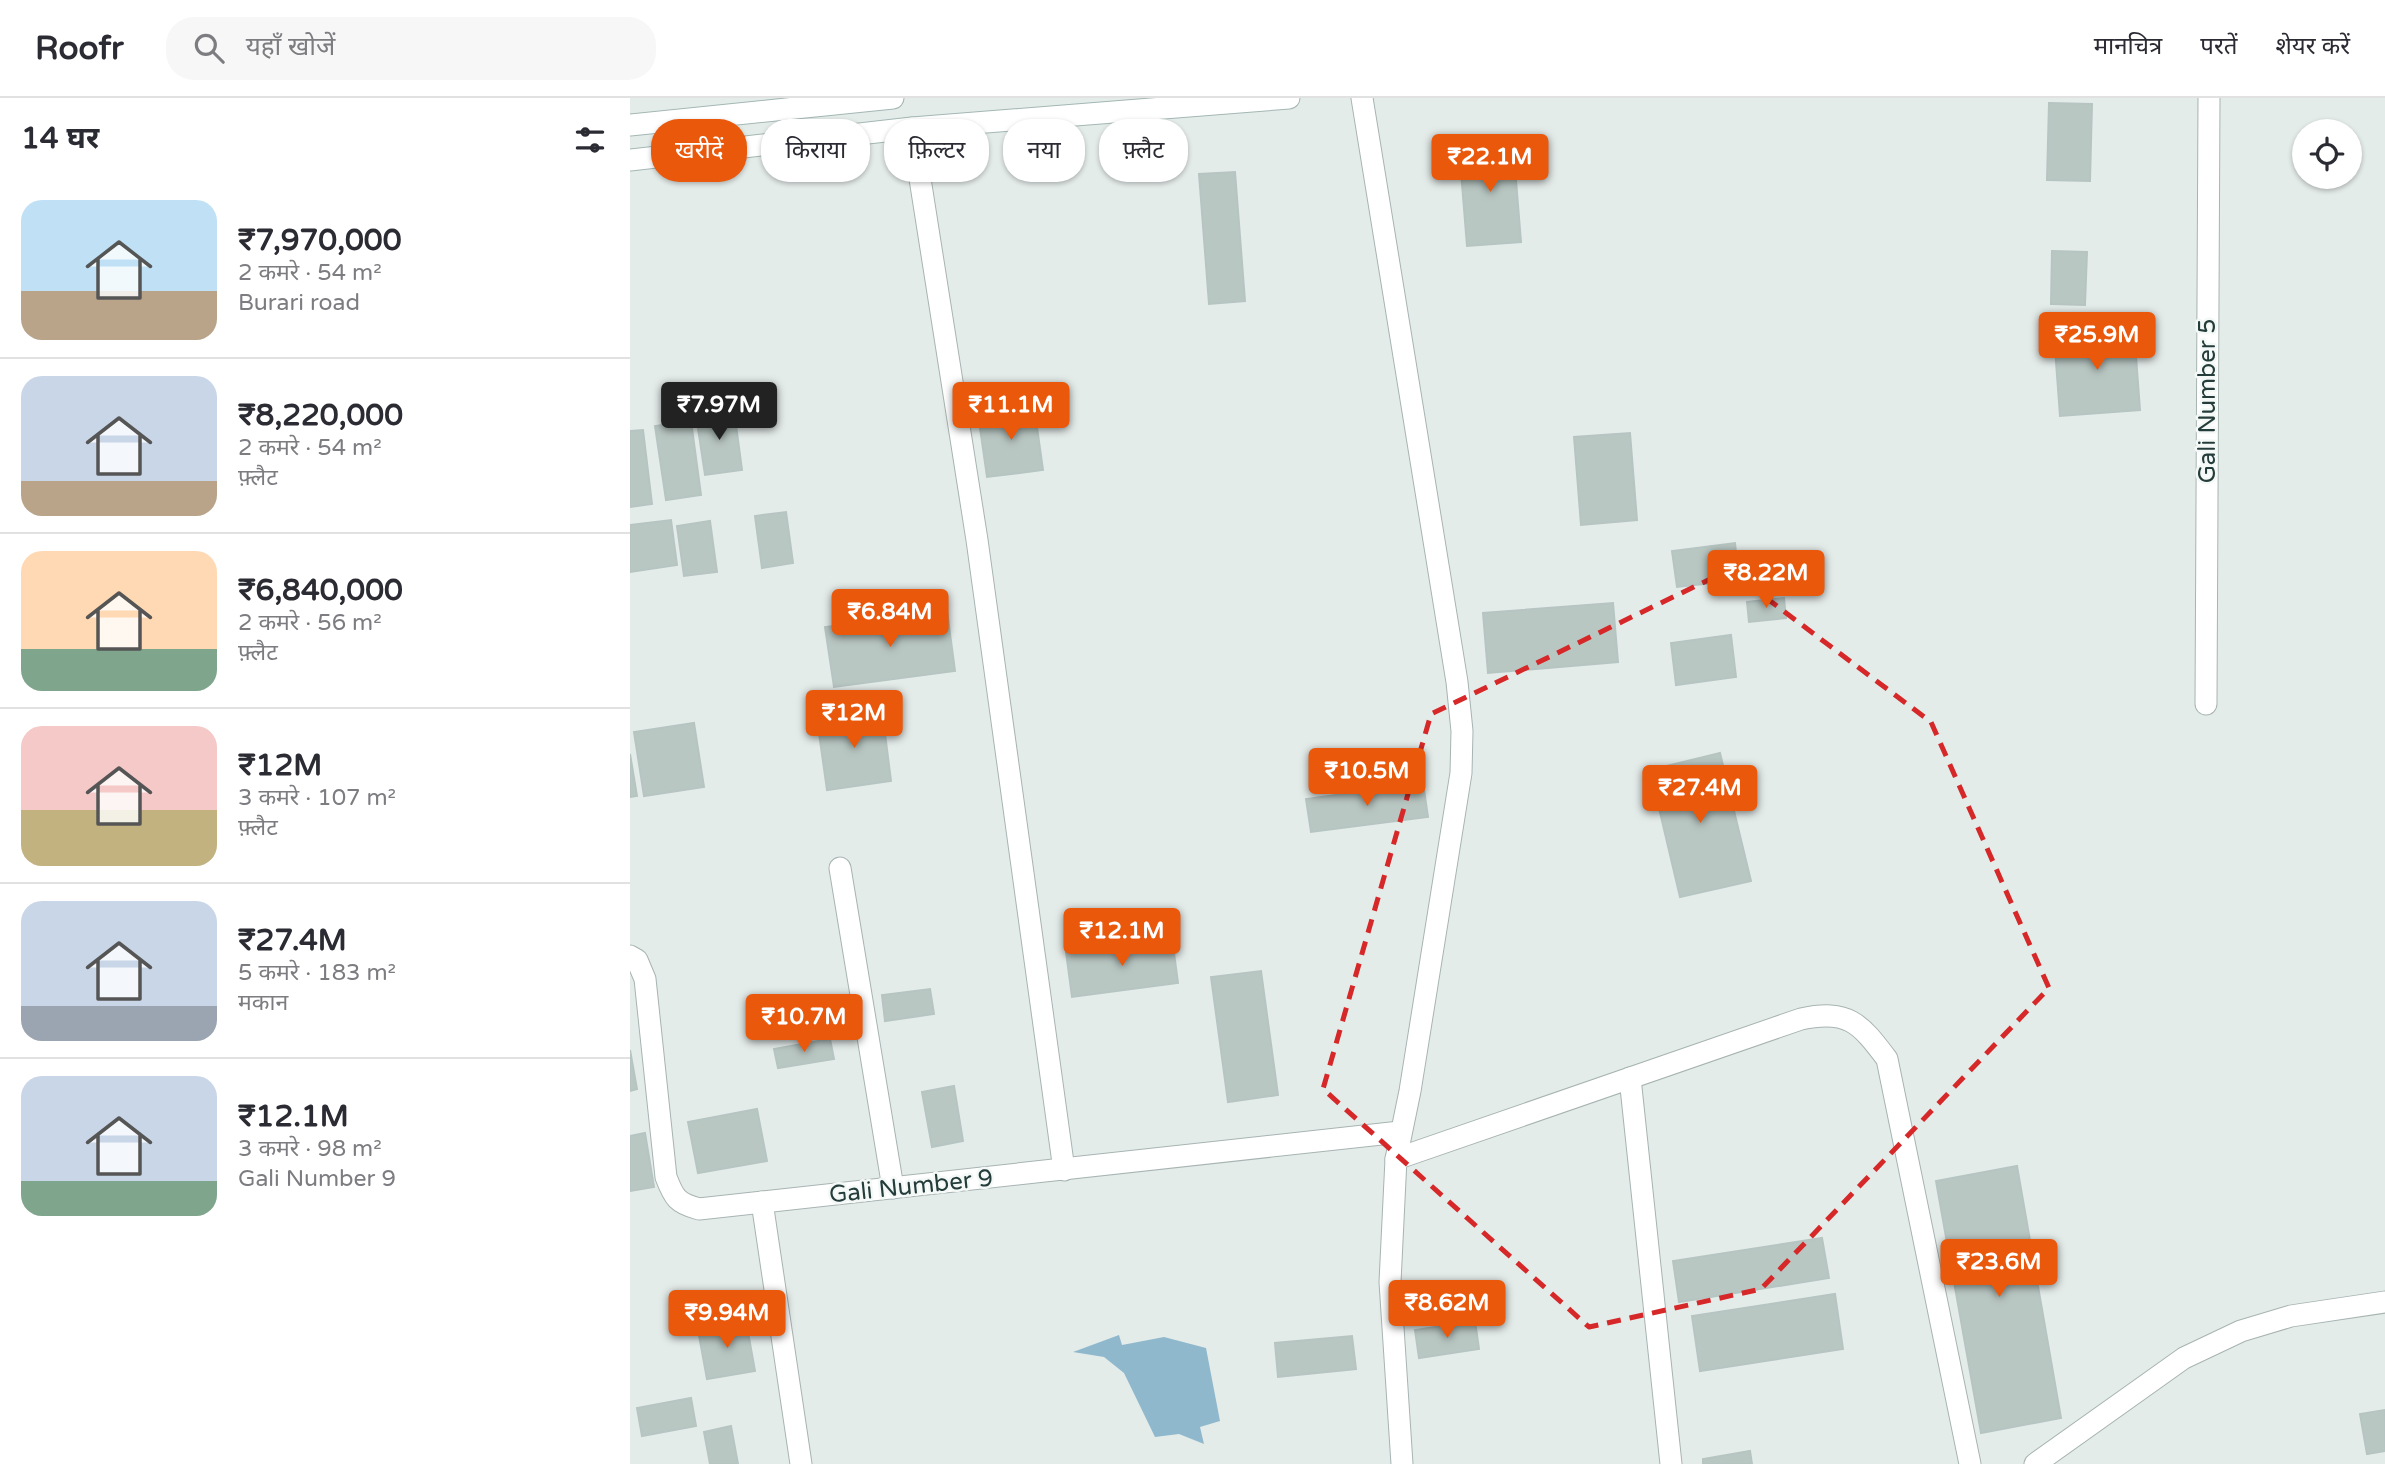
<!DOCTYPE html>
<html lang="hi">
<head>
<meta charset="utf-8">
<style>
  body { margin:0; font-family:"Varela Round","Noto Sans Devanagari",sans-serif; background:#f7f7f7; color:#2b2b33; height:100vh; display:flex; flex-direction:column; font-size:26px; white-space:nowrap }
  * { box-sizing:border-box; margin:0 }
  p { font-size:23px; color:#7c7c81 }
  .icon { flex:none; width:38px; height:38px; fill:none; stroke:currentColor; stroke-width:2; stroke-linecap:round; stroke-linejoin:round }
  .map { position:relative; flex:1; overflow:hidden }
  .drawer { display:flex; flex-direction:column; background:#fff; width:630px }
  .drawer>* { flex:none }
  .guide { position:absolute; left:21px; top:21px; width:665px; height:63px; display:flex; gap:14px }
  .fabs { position:absolute; left:1662px; top:21px; display:grid; gap:14px }
  .fabs a { display:grid; place-items:center; width:70px; height:70px; border-radius:50%; background:#fff; box-shadow:0 2px 5px #0004; font-size:35px }
  .price { position:absolute; translate:-50% -60px; padding:0 16px; border-radius:7px; background:#ea580c; color:#fff; font-size:23px; line-height:46px; filter:drop-shadow(0 2px 4px #0008) }
  .price::after { content:''; position:absolute; left:50%; top:42px; width:21px; height:16px; margin-left:-10px; background:inherit; clip-path:polygon(0 0,100% 0,50% 100%) }
  .price.on { background:#222; color:#fff }
  ul { padding:0; list-style:none }
  li { display:flex; align-items:center; gap:21px; height:175px; padding:0 21px }
  li+li { border-top:2px solid #e1e1e2 }
  li span { display:grid; place-items:center; flex:none; width:196px; height:140px; border-radius:21px; color:#555 }
  li>.icon { margin-inline-start:auto }
  span .icon { width:84px; height:84px; fill:#fffc; stroke-width:1 }
  li b { font-size:30px }
  h2 { display:flex; justify-content:space-between; align-items:center; height:84px; padding:0 21px; font-size:30px }
  .pill { padding:0 24px; border-radius:28px; background:#fff; box-shadow:0 2px 5px #0004; font-size:24px; line-height:63px }
  .pill.on { background:#ea580c; color:#fff }
  header { display:flex; align-items:center; gap:42px; box-sizing:border-box; height:98px; padding:0 35px; background:#fff; border-bottom:2px solid #e1e1e2 }
  header strong { font-size:33px }
  nav { display:flex; gap:38px; margin-inline-start:auto; font-size:24px }
  .search { width:490px; height:63px; background:#f7f7f7; display:flex; align-items:center; gap:18px; box-sizing:border-box; padding:0 24px; border-radius:28px; color:#7c7c81; font-size:26px }
  main { display:flex; flex:1; min-height:0 }
  .map>svg:first-child { display:block }
</style>
</head>
<body>
<header>
<strong>Roofr</strong>
<div class="search"><svg class="icon" aria-label="search" viewBox="0 0 24 24"><circle cx="10" cy="10" r="6"/><path d="M15 15l6 6"/></svg>यहाँ खोजें</div>
<nav><a>मानचित्र</a><a>परतें</a><a>शेयर करें</a></nav>
</header>
<main>
<section class="drawer">
<h2>14 घर<svg class="icon" aria-label="filters" viewBox="0 0 24 24"><path d="M4 7h16M4 17h16"/><circle cx="9" cy="7" r="2"/><circle cx="15" cy="17" r="2"/></svg></h2>
<ul>
<li><span style="background:linear-gradient(#bfe0f5 65%,#b9a48a 0)"><svg class="icon" aria-label="home" viewBox="0 0 24 24"><path d="M3 11l9-7 9 7M6 9v11h12V9"/></svg></span><div><b>₹7,970,000</b><p>2 कमरे · 54 m²</p><p>Burari road</p></div></li>
<li><span style="background:linear-gradient(#c9d6e8 75%,#b9a48a 0)"><svg class="icon" aria-label="home" viewBox="0 0 24 24"><path d="M3 11l9-7 9 7M6 9v11h12V9"/></svg></span><div><b>₹8,220,000</b><p>2 कमरे · 54 m²</p><p>फ़्लैट</p></div></li>
<li><span style="background:linear-gradient(#ffd9b3 70%,#7fa58c 0)"><svg class="icon" aria-label="home" viewBox="0 0 24 24"><path d="M3 11l9-7 9 7M6 9v11h12V9"/></svg></span><div><b>₹6,840,000</b><p>2 कमरे · 56 m²</p><p>फ़्लैट</p></div></li>
<li><span style="background:linear-gradient(#f6c9c9 60%,#c2b280 0)"><svg class="icon" aria-label="home" viewBox="0 0 24 24"><path d="M3 11l9-7 9 7M6 9v11h12V9"/></svg></span><div><b>₹12M</b><p>3 कमरे · 107 m²</p><p>फ़्लैट</p></div></li>
<li><span style="background:linear-gradient(#c9d6e8 75%,#9aa5b1 0)"><svg class="icon" aria-label="home" viewBox="0 0 24 24"><path d="M3 11l9-7 9 7M6 9v11h12V9"/></svg></span><div><b>₹27.4M</b><p>5 कमरे · 183 m²</p><p>मकान</p></div></li>
<li><span style="background:linear-gradient(#c9d6e8 75%,#7fa58c 0)"><svg class="icon" aria-label="home" viewBox="0 0 24 24"><path d="M3 11l9-7 9 7M6 9v11h12V9"/></svg></span><div><b>₹12.1M</b><p>3 कमरे · 98 m²</p><p>Gali Number 9</p></div></li>
</ul>
</section>
<div class="map">
<svg width="1755" height="1366" viewBox="0 0 1755 1366">
  <rect width="100%" height="100%" fill="#e4ecea"/>
  <polygon fill="#90b8cd" points="489,1237 492,1247 534,1239 576,1250 590,1323 570,1329 574,1346 549,1336 525,1339 494,1275 474,1259 443,1254"/>
  <g fill="#b9c7c3" stroke="#b6c5c2" stroke-width="2">
    <polygon points="1419,5 1462,6 1460,83 1417,82"/>
    <polygon points="883,45 891,144 837,148 829,49"/>
    <polygon points="605,74 615,203 579,206 569,76"/>
    <polygon points="1422,153 1457,154 1455,207 1421,206"/>
    <polygon points="1504,231 1510,312 1430,318 1424,237"/>
    <polygon points="404,308 413,372 357,379 348,316"/>
    <polygon points="104,312 112,372 75,377 66,317"/>
    <polygon points="61,323 71,397 36,402 25,328"/>
    <polygon points="13,332 22,406 0,409 0,333"/>
    <polygon points="1000,335 1007,422 951,427 944,339"/>
    <polygon points="156,414 163,465 132,470 125,418"/>
    <polygon points="41,422 47,467 0,474 0,427"/>
    <polygon points="80,423 87,474 54,478 47,428"/>
    <polygon points="1105,445 1109,482 1047,489 1042,453"/>
    <polygon points="1154,500 1156,520 1119,524 1117,504"/>
    <polygon points="983,505 988,564 858,575 853,515"/>
    <polygon points="317,513 325,573 204,589 195,529"/>
    <polygon points="1101,537 1106,579 1046,587 1041,545"/>
    <polygon points="252,612 261,683 197,692 187,621"/>
    <polygon points="64,625 74,689 14,698 4,634"/>
    <polygon points="1090,655 1121,783 1050,799 1020,672"/>
    <polygon points="0,656 7,698 0,699"/>
    <polygon points="793,685 798,719 681,734 676,701"/>
    <polygon points="542,840 548,885 442,899 436,854"/>
    <polygon points="631,873 648,997 598,1004 581,879"/>
    <polygon points="300,891 304,916 255,923 252,897"/>
    <polygon points="200,941 204,961 148,970 144,951"/>
    <polygon points="0,952 7,991 0,993"/>
    <polygon points="324,988 333,1043 302,1049 292,994"/>
    <polygon points="127,1011 137,1063 68,1075 58,1024"/>
    <polygon points="15,1035 24,1089 0,1093 0,1038"/>
    <polygon points="1387,1068 1431,1320 1351,1335 1306,1083"/>
    <polygon points="1192,1140 1199,1180 1049,1204 1043,1163"/>
    <polygon points="1205,1196 1213,1251 1070,1273 1062,1218"/>
    <polygon points="116,1223 125,1273 77,1281 68,1232"/>
    <polygon points="845,1223 849,1251 789,1260 785,1232"/>
    <polygon points="722,1238 726,1271 648,1279 645,1245"/>
    <polygon points="61,1300 66,1328 12,1338 7,1310"/>
    <polygon points="1755,1312 1755,1353 1737,1356 1730,1316"/>
    <polygon points="101,1328 108,1366 80,1366 74,1334"/>
    <polygon points="1120,1353 1122,1366 1073,1366 1073,1361"/>
  </g>
  <g fill="none" stroke-linecap="round" stroke-linejoin="round">
    <g stroke="#a7b4b2" stroke-width="23">
      <g id="street">
        <polyline points="732,0 827,584 832,633 831,675 780,993 766,1061 760,1184 772,1366"/>
        <polyline points="282,30 347,442 434,1072"/>
        <polyline points="1576,606 1579,0"/>
        <polyline points="210,770 263,1090"/>
        <path d="M0,858l7,4 8,19 21,198c8,21 11,26 33,32l701,-77"/>
        <polyline points="1000,980 1041,1366"/>
        <path d="M766,1061l405,-140c47,-10 59,4 86,40l83,405"/>
        <polyline points="132,1104 171,1366"/>
        <polyline points="1405,1366 1554,1260 1611,1233 1661,1218 1755,1204"/>
      </g>
    </g>
    <g stroke="#a3b7b3" stroke-width="23">
      <g id="secondary">
        <polyline points="0,27 263,0"/>
        <polyline points="0,62 282,30 659,0"/>
      </g>
    </g>
    <use href="#street" stroke="#fff" stroke-width="21"/>
    <use href="#secondary" stroke="#fff" stroke-width="21"/>
  </g>
  <path fill="none" stroke="#d62828" stroke-width="5" stroke-dasharray="14 9" stroke-linejoin="round" d="M1099,472l202,152 118,266 -288,301 -172,38 -266,-238 108,-375z"/>
  <g text-anchor="middle" stroke-width="5" stroke-linejoin="round" paint-order="stroke">
    <g font-size="24" fill="#243c3a" stroke="#f4f9f7">
      <text transform="translate(1577 303) rotate(-90)" y="8">Gali Number 5</text>
      <text transform="translate(281 1088) rotate(-6)" y="8">Gali Number 9</text>
    </g>
  </g>
</svg>
<div class="fabs">
<a><svg class="icon" aria-label="locate" viewBox="0 0 24 24"><circle cx="12" cy="12" r="6"/><path d="M12 2v4M12 18v4M2 12h4M18 12h4"/></svg></a>
</div>
<b class="price" style="left:860px;top:96px">₹22.1M</b>
<b class="price" style="left:1467px;top:274px">₹25.9M</b>
<b class="price on" style="left:89px;top:344px">₹7.97M</b>
<b class="price" style="left:381px;top:344px">₹11.1M</b>
<b class="price" style="left:1136px;top:512px">₹8.22M</b>
<b class="price" style="left:260px;top:551px">₹6.84M</b>
<b class="price" style="left:224px;top:652px">₹12M</b>
<b class="price" style="left:737px;top:710px">₹10.5M</b>
<b class="price" style="left:1070px;top:727px">₹27.4M</b>
<b class="price" style="left:492px;top:870px">₹12.1M</b>
<b class="price" style="left:174px;top:956px">₹10.7M</b>
<b class="price" style="left:1369px;top:1201px">₹23.6M</b>
<b class="price" style="left:817px;top:1242px">₹8.62M</b>
<b class="price" style="left:97px;top:1252px">₹9.94M</b>
<div class="guide">
<a class="pill on">खरीदें</a>
<a class="pill">किराया</a>
<a class="pill">फ़िल्टर</a>
<a class="pill">नया</a>
<a class="pill">फ़्लैट</a>
</div>
</div>
</main>
</body>
</html>
